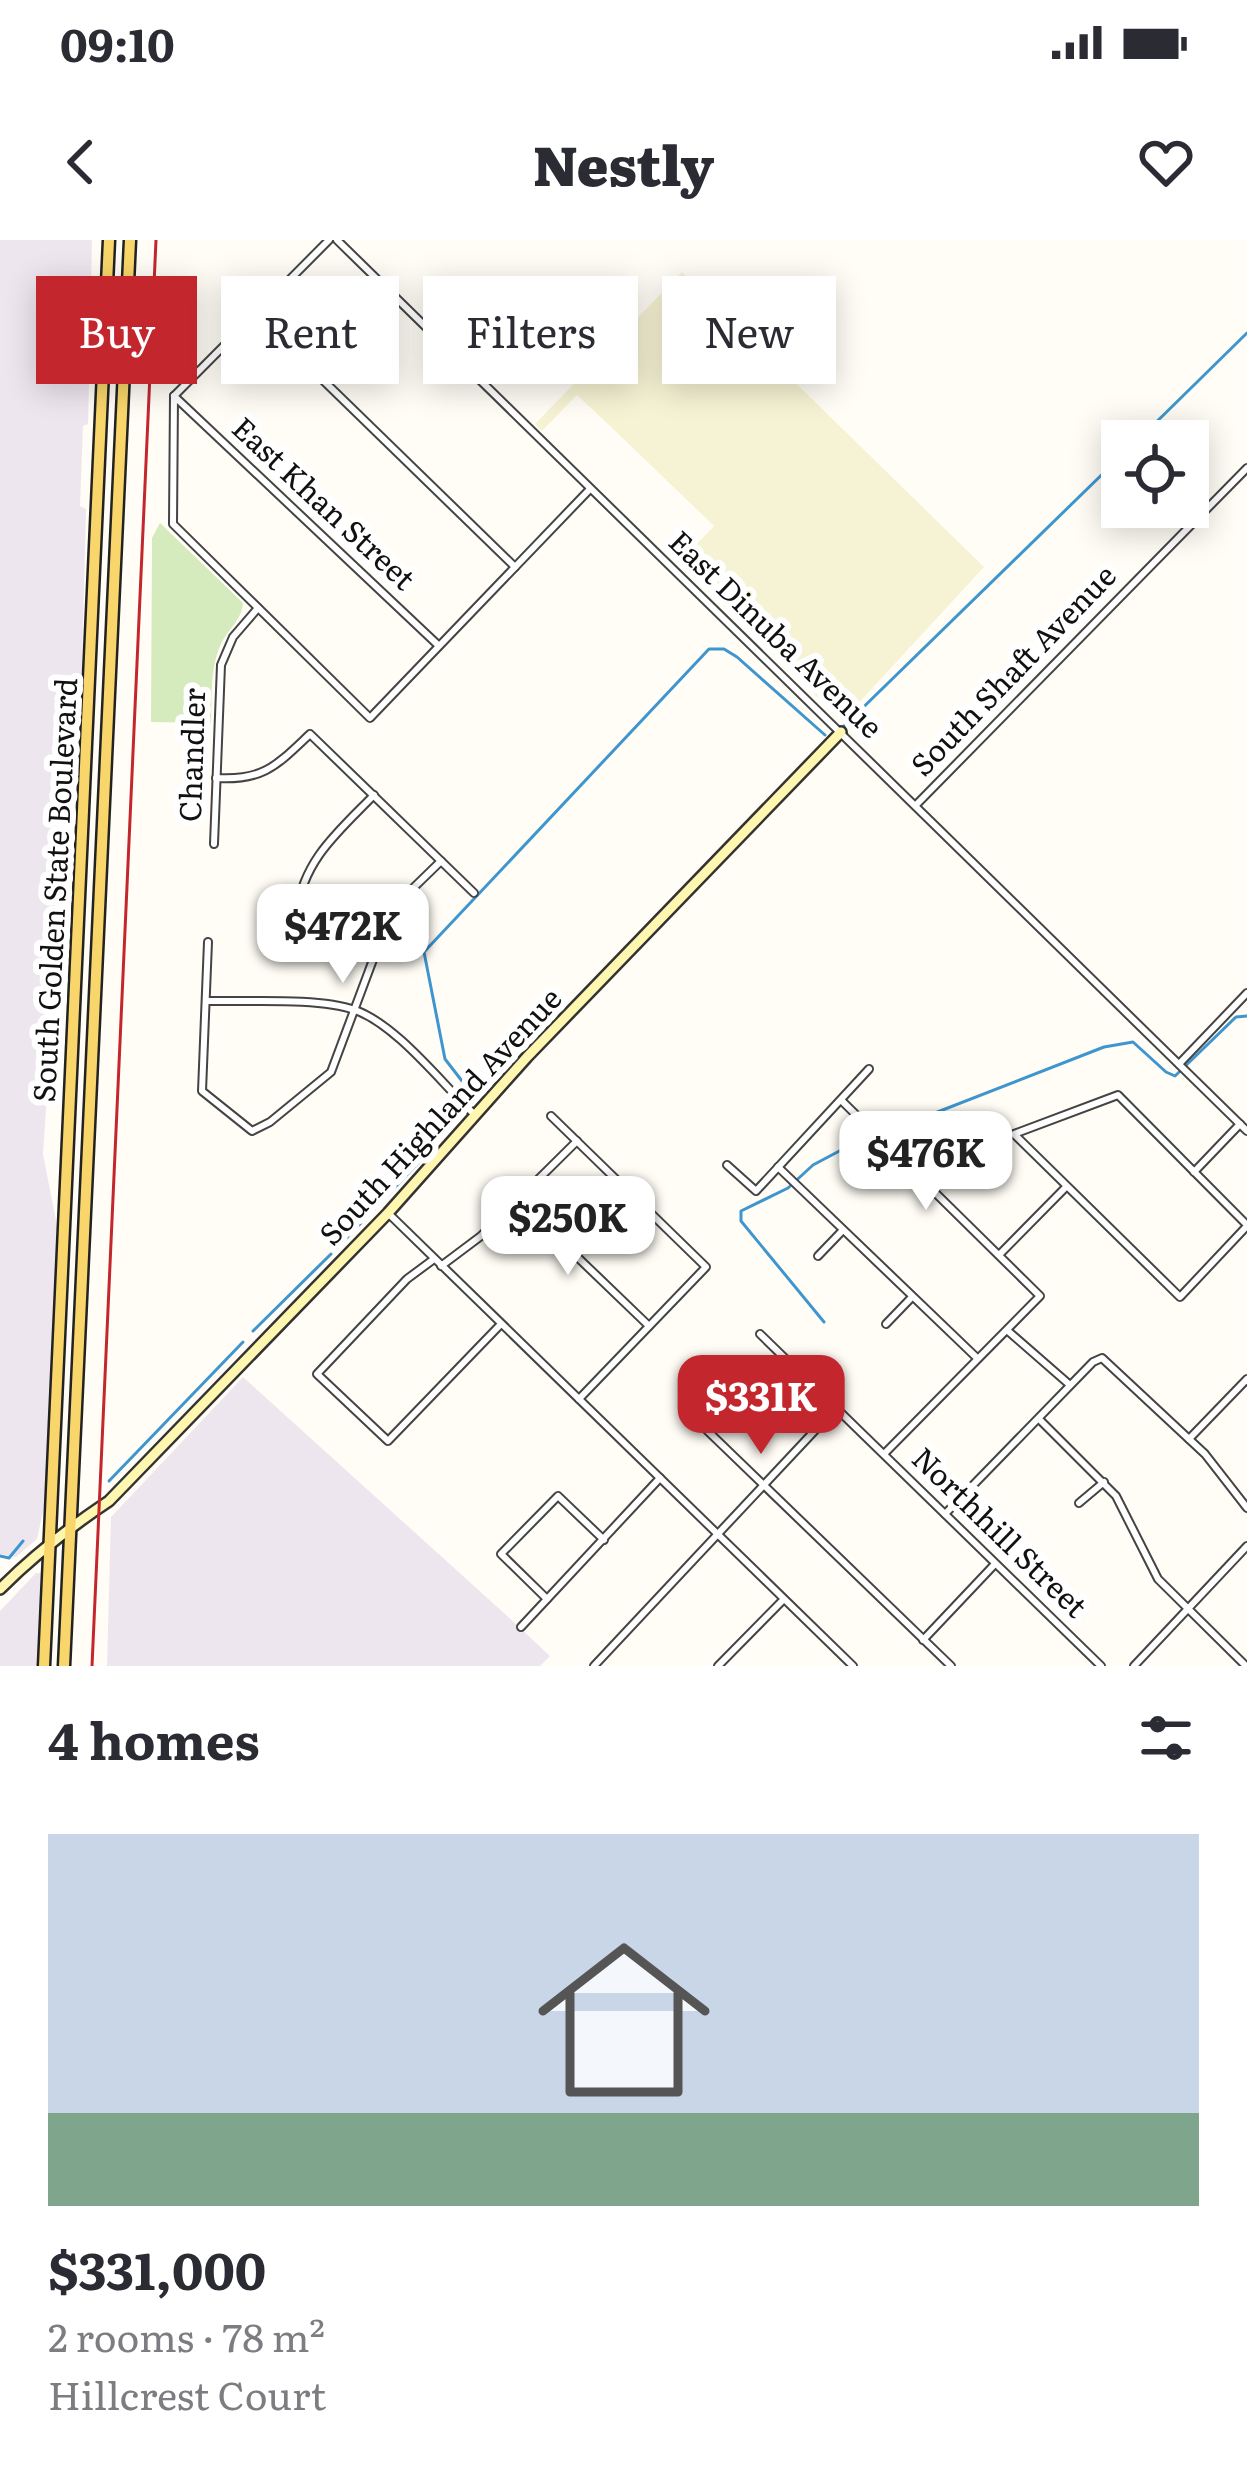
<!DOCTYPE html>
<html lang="en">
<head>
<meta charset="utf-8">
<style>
  body { margin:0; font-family:Literata,serif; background:#f7f7f7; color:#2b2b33; height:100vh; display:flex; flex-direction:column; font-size:45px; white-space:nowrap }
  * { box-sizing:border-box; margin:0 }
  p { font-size:39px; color:#7c7c81 }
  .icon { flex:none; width:66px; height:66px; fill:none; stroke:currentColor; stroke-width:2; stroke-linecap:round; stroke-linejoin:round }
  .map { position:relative; height:1426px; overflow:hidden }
  .panel { display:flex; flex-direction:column; background:#fff; flex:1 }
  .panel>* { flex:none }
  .top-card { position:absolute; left:36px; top:36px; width:1176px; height:108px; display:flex; gap:24px }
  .fabs { position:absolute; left:1101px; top:180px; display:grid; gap:24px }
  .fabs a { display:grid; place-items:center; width:108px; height:108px; border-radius:0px; background:#fff; box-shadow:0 6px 30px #0003; font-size:60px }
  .price { position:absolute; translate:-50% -102px; padding:0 27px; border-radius:24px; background:#fff; color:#222; font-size:39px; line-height:78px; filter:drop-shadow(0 3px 6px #0008) }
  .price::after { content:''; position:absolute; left:50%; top:72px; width:36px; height:27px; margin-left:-18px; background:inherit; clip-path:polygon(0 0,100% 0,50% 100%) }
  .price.active { background:#c4262e; color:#fff }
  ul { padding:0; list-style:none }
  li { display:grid; align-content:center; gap:24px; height:636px; padding:0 48px }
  li span { display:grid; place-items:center; height:372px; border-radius:0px; color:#555 }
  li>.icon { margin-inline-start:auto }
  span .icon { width:216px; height:216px; fill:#fffc; stroke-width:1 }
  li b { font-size:51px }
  h2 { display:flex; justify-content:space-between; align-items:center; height:144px; padding:0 48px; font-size:51px }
  .tag { padding:0 42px; border-radius:0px; background:#fff; box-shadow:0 6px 30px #0003; font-size:42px; line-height:108px }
  .tag.active { background:#c4262e; color:#fff }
  .status { display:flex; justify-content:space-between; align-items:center; height:84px; padding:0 60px; background:#fff; direction:ltr }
  .status svg { height:33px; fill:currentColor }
  header { display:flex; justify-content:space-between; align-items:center; height:156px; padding:0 48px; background:#fff; font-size:54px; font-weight:800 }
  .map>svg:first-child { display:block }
</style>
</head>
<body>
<div class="status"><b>09:10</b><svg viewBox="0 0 49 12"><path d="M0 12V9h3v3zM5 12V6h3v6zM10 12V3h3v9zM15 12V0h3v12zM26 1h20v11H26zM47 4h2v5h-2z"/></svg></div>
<header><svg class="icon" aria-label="back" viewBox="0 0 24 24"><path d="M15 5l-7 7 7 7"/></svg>Nestly<svg class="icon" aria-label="heart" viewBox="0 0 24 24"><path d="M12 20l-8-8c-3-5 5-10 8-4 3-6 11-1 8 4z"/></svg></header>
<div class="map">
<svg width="1247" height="1426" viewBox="0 0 1247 1426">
  <rect width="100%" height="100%" fill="#fffdf5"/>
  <g fill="#eee6ef">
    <polygon points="0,0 92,0 88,184 83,186 80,266 86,269 81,466 76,468 63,617 43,914 61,1006 50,1195 47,1253 37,1299 16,1317 0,1314"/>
    <polygon points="243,1137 505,1374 550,1416 540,1426 107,1426 111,1277"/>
    <polygon points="36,1333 47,1333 40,1426 0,1426 0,1371"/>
  </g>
  <polygon fill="#f6f3d4" points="682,32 984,327 842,481 679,323 714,286 610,186 577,155 542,191 535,184"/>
  <path fill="#d5ebbd" d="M160,283l83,80c-1,17 -16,27 -23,43 -10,24 -8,52 -9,77l-60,-1 1,-184z"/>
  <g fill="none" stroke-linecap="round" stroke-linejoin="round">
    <g stroke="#3f96cf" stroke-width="3">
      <polyline points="1137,201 1247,93"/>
      <polyline points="843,487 1122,215"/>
      <polyline points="472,854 445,819 424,712 709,409 724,409 737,417 825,495"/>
      <polyline points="338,1007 420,921"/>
      <polyline points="824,1082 741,981 741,971 788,948 813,925 845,908 1104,807 1133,802 1166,832 1175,836 1236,777 1247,776"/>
      <polyline points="253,1091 331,1014"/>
      <polyline points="109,1241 243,1102"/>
      <polyline points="0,1316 9,1318 23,1301"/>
    </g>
    <g stroke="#444" stroke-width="10">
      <g id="street">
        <polyline points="337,0 1247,891"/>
        <polyline points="256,75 515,327"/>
        <polyline points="174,156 173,284 370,478 590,249"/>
        <polyline points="174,156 438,405"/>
        <polyline points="174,156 329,0"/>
        <path d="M216,538c48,3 61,-13 94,-44l164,159"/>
        <polyline points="916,565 1247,228"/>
        <polyline points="214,604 221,425 233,397 258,368"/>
        <path d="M297,672c6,-52 42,-81 77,-117"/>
        <polyline points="208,702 202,851 252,891 270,882 331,832 386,685 404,657 441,621"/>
        <path d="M206,761c41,1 112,-4 149,9 42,15 86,73 119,104"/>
        <polyline points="1179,824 1247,753"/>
        <polyline points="841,860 1040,1056 884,1214"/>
        <polyline points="551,876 706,1027 579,1159"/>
        <polyline points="727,925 756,951 869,829"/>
        <polyline points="778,927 977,1118"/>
        <polyline points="1194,932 1240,884"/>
        <polyline points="518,960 649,1086"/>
        <polyline points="388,973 853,1426"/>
        <polyline points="1247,985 1118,855 1014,894 1180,1057 1247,986"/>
        <polyline points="999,1015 1065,948"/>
        <polyline points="818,1016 843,990"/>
        <polyline points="434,1019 407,1039 317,1134 388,1201 501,1084"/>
        <polyline points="441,1026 481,996 577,901"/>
        <polyline points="886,1084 912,1057"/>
        <polyline points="1008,1091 1070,1145"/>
        <polyline points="760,1094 1101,1426"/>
        <polyline points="687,1171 951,1426"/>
        <polyline points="1039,1179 1116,1256 1158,1339 1246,1426"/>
        <polyline points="1189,1199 1247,1139"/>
        <polyline points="1079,1263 1104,1242"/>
        <polyline points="945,1274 1093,1122 1102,1118 1205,1214 1247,1268"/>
        <polyline points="547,1359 501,1314 558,1256 604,1300"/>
        <polyline points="521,1387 660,1238"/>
        <polyline points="923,1400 994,1325"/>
        <polyline points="594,1426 836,1168"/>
        <polyline points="718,1426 783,1360"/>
        <polyline points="1134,1426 1247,1306"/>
      </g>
    </g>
    <g stroke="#333" stroke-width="14">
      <path id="secondary" d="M0,1349c33,-33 70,-62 109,-88l279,-288 139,-156 314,-325"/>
    </g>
    <g stroke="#222" stroke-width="15">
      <g id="primary">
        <polyline points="44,1426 109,0"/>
        <polyline points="64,1426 130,0"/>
      </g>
    </g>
    <use href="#street" stroke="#fff" stroke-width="6"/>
    <use href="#secondary" stroke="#fff6b0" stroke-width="9"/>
    <use href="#primary" stroke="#f9d66b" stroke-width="10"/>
    <polyline stroke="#c4262e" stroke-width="3" points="92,1426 156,0"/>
  </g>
  <g text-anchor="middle" stroke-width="12" stroke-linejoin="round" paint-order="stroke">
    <g font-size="30" fill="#111" stroke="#fff">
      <text transform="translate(323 264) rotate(43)" y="10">East Khan Street</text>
      <text transform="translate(775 395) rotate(44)" y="10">East Dinuba Avenue</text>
      <text transform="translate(1014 431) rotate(-46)" y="10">South Shaft Avenue</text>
      <text transform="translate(193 515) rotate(-88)" y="10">Chandler</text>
      <text transform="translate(56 650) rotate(-87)" y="10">South Golden State Boulevard</text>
      <text transform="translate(441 877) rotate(-47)" y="10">South Highland Avenue</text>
      <text transform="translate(999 1293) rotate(44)" y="10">Northhill Street</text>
    </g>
  </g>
</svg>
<div class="fabs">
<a><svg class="icon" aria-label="locate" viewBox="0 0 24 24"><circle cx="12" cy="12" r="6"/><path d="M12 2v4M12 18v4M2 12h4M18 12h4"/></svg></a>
</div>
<b class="price" style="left:343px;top:746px">$472K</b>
<b class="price" style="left:926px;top:973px">$476K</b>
<b class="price" style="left:568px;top:1038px">$250K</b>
<b class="price active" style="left:761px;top:1217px">$331K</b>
<div class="top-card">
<a class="tag active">Buy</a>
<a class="tag">Rent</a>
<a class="tag">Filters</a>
<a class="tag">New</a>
</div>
</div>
<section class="panel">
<h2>4 homes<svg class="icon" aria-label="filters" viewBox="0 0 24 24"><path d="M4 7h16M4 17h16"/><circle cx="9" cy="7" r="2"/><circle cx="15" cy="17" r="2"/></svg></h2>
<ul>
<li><span style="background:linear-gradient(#c9d6e8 75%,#7fa58c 0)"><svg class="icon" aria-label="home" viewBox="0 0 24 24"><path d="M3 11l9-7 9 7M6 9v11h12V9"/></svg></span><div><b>$331,000</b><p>2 rooms · 78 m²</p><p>Hillcrest Court</p></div></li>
</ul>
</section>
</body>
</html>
